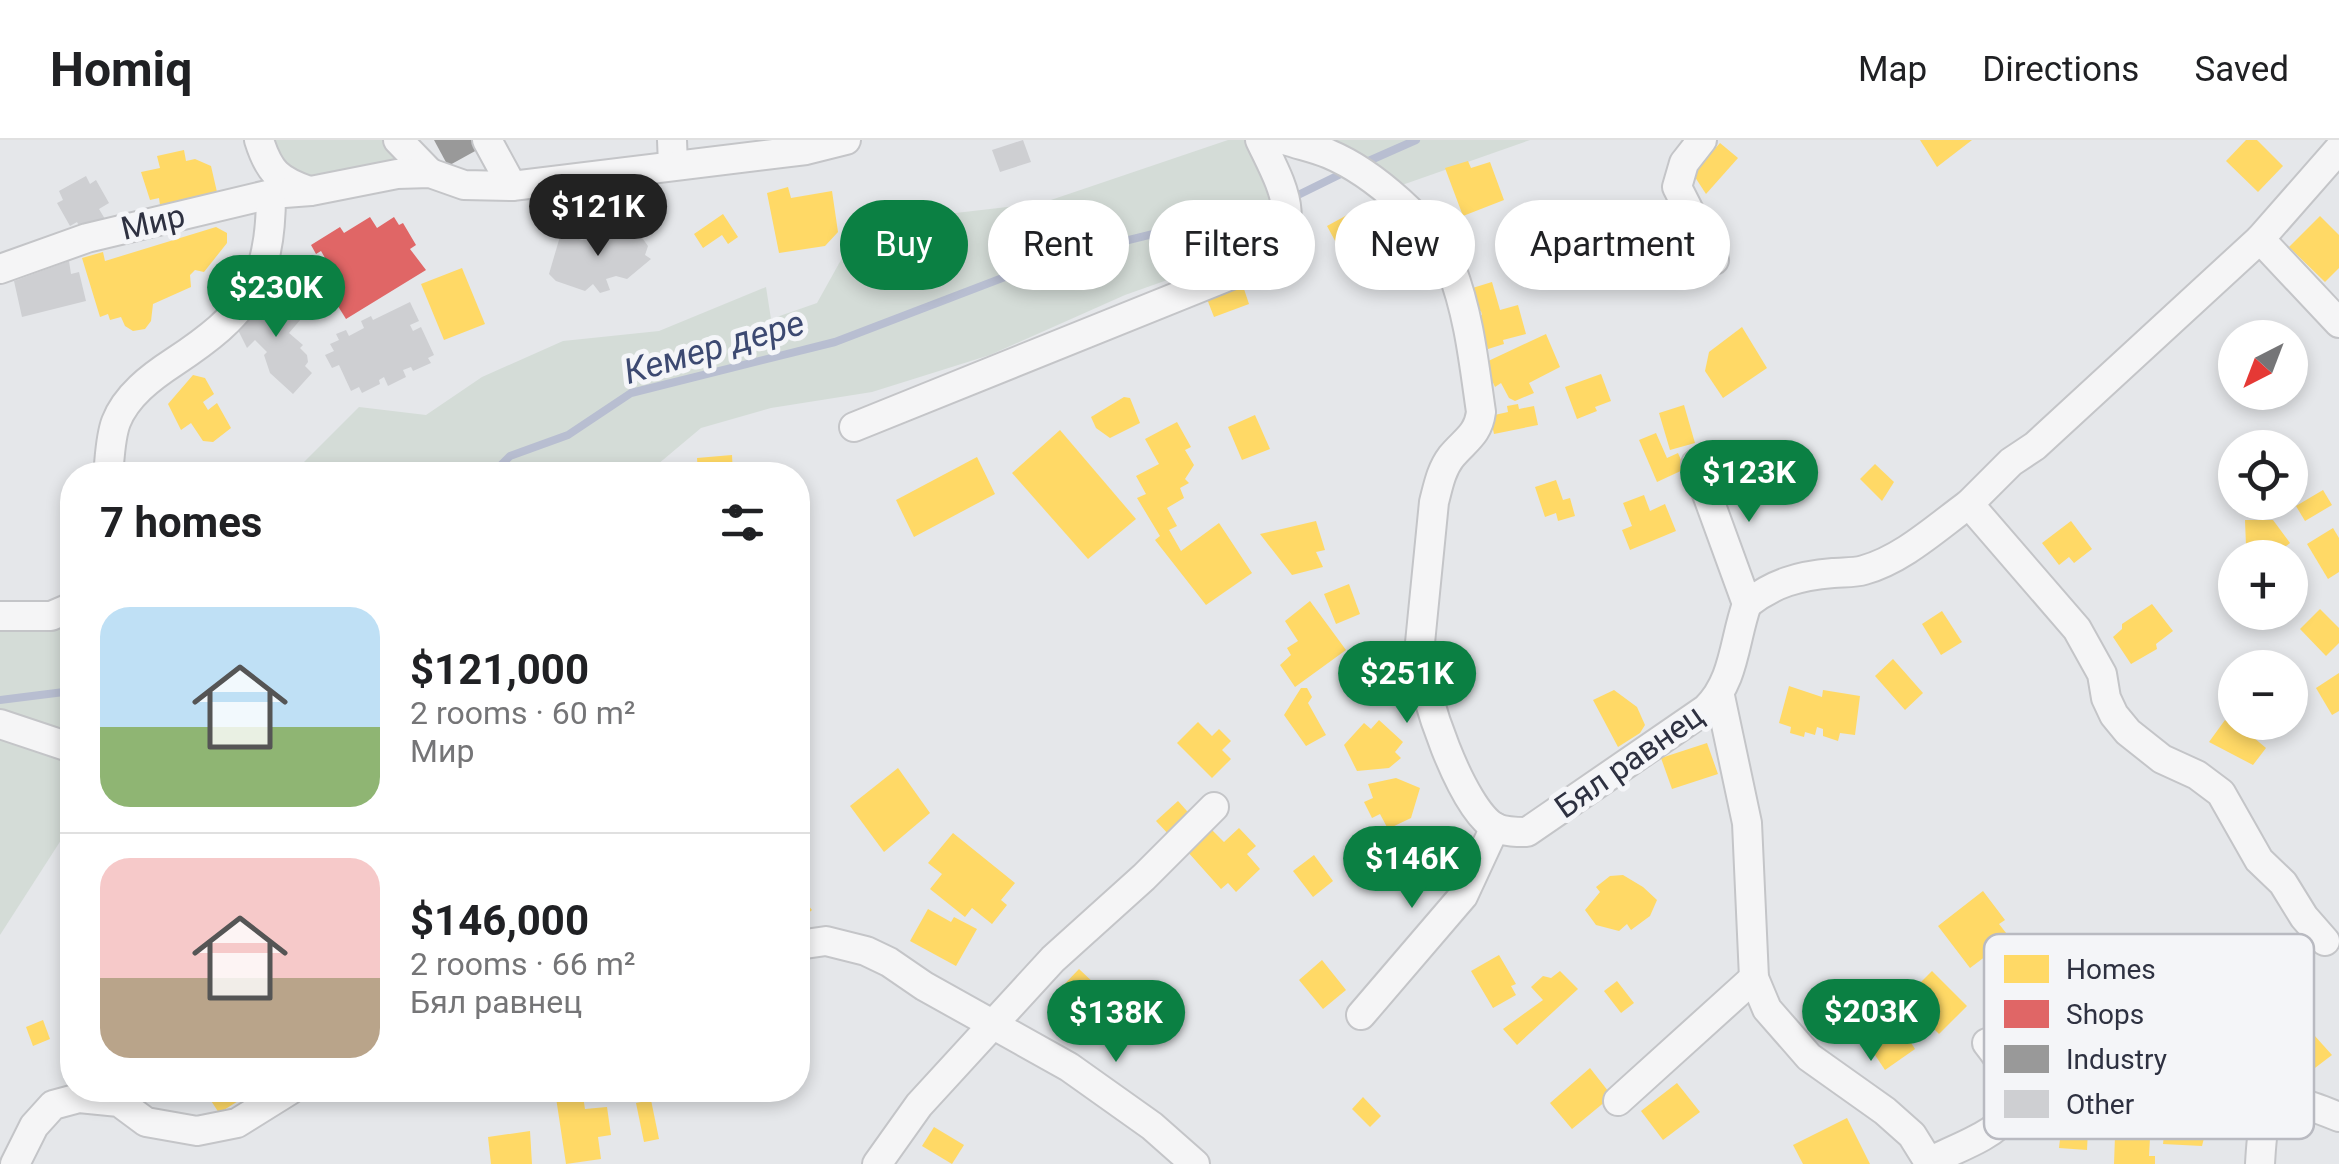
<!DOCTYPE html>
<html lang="en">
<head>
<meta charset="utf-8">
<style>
  body { margin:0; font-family:Roboto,sans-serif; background:#f2f2f2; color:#202124; height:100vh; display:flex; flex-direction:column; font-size:38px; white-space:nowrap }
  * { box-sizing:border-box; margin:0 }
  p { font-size:32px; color:#757577 }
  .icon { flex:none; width:55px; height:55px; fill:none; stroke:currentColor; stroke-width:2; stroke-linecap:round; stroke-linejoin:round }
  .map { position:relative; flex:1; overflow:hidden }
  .panel { position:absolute; left:60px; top:322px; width:750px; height:640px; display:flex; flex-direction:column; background:#fff; border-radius:40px; box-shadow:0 5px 15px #0003 }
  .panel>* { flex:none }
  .banner { position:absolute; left:840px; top:60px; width:950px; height:90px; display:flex; gap:20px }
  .needle { width:65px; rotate:222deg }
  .fabs { position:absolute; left:2218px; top:180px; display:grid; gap:20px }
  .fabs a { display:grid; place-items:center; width:90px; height:90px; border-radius:50%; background:#fff; box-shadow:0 5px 15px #0003; font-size:50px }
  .price { position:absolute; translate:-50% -85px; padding:0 22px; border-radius:35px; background:#0b8043; color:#fff; font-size:32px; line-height:65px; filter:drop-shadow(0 2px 5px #0008) }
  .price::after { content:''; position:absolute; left:50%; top:60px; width:30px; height:22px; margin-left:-15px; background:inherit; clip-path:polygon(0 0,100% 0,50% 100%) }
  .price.selected { background:#222; color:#fff }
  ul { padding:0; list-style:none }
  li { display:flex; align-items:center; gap:30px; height:250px; padding:0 40px }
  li+li { border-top:2px solid #e0e0e0 }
  li span { display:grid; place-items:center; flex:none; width:280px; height:200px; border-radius:30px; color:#555 }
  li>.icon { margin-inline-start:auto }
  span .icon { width:120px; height:120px; fill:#fffc; stroke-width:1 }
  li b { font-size:42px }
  h2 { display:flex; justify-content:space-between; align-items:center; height:120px; padding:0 40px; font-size:42px }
  .tag { padding:0 35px; border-radius:45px; background:#fff; box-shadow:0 5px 15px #0003; font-size:35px; line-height:90px }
  .tag.selected { background:#0b8043; color:#fff }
  header { display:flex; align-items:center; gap:60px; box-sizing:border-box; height:140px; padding:0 50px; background:#fff; border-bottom:2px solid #e0e0e0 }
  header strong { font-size:48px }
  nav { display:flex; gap:55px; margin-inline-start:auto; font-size:35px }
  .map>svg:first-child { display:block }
</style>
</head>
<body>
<header>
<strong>Homiq</strong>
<nav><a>Map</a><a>Directions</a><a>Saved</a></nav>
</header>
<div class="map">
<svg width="2339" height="1024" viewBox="0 0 2339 1024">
  <rect width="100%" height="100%" fill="#e5e7ea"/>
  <g fill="#d4dcd7">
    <polygon points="259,0 398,0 430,33 311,51"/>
    <polygon points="1228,0 1260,0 1283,99 1125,155 990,215 872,252 771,268 701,288 645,335 291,335 359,267 426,275 482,237 563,201 659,191 766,147 771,179 817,163 861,84 1042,63"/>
    <polygon points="1285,0 1530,0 1385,51"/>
    <polygon points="72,471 72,683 0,795 0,476"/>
  </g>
  <g fill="#ffd966">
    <polygon points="1920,0 1972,0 1937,27"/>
    <polygon points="2246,0 2257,0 2283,26 2258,52 2226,21"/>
    <polygon points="1720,3 1738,18 1706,54 1693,34"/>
    <polygon points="184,10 186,21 195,19 211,26 217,52 160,65 159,58 150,60 141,32 160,28 157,16"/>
    <polygon points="1468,21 1471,28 1490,22 1504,60 1463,76 1445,28"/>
    <polygon points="788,47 791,58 832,51 838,92 825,106 779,113 767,53"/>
    <polygon points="1647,60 1664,100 1637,112 1619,73"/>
    <polygon points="723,74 738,97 728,104 722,95 703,108 694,94"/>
    <polygon points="1349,74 1368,110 1346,121 1327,86"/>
    <polygon points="2320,76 2339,95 2339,128 2325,142 2289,107"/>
    <polygon points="216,87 227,93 227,103 204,132 195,130 190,135 191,147 153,164 151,181 145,189 133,191 125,186 121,177 110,180 108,174 100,177 82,118 103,112 105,121"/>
    <polygon points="462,128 485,184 444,200 421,144"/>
    <polygon points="1492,142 1500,170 1518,165 1526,194 1503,200 1504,204 1488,209 1486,203 1480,205 1472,177 1482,175 1481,171 1473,173 1466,150"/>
    <polygon points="1243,146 1249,164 1214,177 1207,159"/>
    <polygon points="1742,187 1767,228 1723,258 1705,231 1709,212"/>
    <polygon points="1546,194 1560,227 1529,243 1534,253 1515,261 1509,258 1501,243 1495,247 1484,223"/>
    <polygon points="1601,234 1611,261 1595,267 1597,271 1577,279 1565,247"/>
    <polygon points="193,235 205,238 214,254 203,262 208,270 217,263 231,288 213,302 203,301 191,283 181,290 168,264"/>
    <polygon points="1124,257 1130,258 1140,283 1110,298 1096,288 1091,277"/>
    <polygon points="1518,264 1519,269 1534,266 1538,285 1494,294 1490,276 1508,272 1507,266"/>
    <polygon points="1684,265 1695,303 1670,310 1659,273"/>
    <polygon points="1255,275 1270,309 1242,320 1228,287"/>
    <polygon points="1177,282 1191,307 1185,310 1194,325 1185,339 1189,343 1180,348 1184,358 1167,368 1177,386 1169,390 1181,411 1219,383 1252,433 1206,465 1155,400 1160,396 1137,358 1146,354 1136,336 1159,324 1145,299"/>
    <polygon points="1060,290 1136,379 1088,419 1012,333"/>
    <polygon points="1656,293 1667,318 1678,313 1685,329 1657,342 1639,300"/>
    <polygon points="732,315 733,335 698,335 697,318"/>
    <polygon points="977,317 995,354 914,397 896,360"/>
    <polygon points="1875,324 1894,342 1882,361 1860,339"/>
    <polygon points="1556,340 1563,360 1570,358 1575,376 1558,381 1556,373 1545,377 1535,347"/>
    <polygon points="2323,350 2332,365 2305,381 2296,366"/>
    <polygon points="1644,355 1650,371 1665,364 1676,391 1630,410 1622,390 1632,386 1623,363"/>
    <polygon points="2245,380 2273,380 2290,403 2271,418 2260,406 2246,406"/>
    <polygon points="1316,381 1325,410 1316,412 1323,427 1292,435 1260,394"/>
    <polygon points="2071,381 2092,409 2074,423 2069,417 2059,425 2042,403"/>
    <polygon points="2333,388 2339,398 2339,432 2328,439 2307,404"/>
    <polygon points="1349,444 1360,474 1336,484 1324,454"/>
    <polygon points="1310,461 1346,510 1295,547 1280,525 1291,515 1287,508 1298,501 1285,481"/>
    <polygon points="2152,464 2173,491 2156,504 2157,509 2131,524 2113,497 2122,489 2122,484"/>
    <polygon points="2320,469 2339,488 2339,503 2326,516 2300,489"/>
    <polygon points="1942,471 1962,502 1941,515 1922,484"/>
    <polygon points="1893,519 1923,553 1905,570 1875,536"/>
    <polygon points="2339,533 2339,571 2332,575 2316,548"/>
    <polygon points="1789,546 1822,557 1823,550 1860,556 1855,595 1840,593 1838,601 1823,596 1823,589 1817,587 1815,595 1805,592 1804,597 1790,593 1791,587 1779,583"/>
    <polygon points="1301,548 1307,548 1312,557 1308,563 1326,595 1306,606 1284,575"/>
    <polygon points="1614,550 1637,567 1645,585 1640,593 1618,607 1593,560"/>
    <polygon points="1379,580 1403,602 1395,612 1401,618 1389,628 1357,631 1344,605 1364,583 1371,589"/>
    <polygon points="2225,580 2236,588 2240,582 2251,582 2259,589 2253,597 2266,608 2253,625 2209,602"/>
    <polygon points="1198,582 1212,596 1219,589 1231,601 1222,610 1231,619 1212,638 1177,603"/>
    <polygon points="1707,603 1718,634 1672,649 1661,618"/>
    <polygon points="898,628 930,673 884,712 850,666"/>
    <polygon points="1396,638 1420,648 1411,678 1388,689 1380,674 1372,678 1364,662 1373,658 1368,644"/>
    <polygon points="1178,661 1195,680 1173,699 1156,681"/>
    <polygon points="1239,688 1256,706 1247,714 1260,729 1236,752 1228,743 1221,749 1187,711 1211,689 1224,702"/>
    <polygon points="953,693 1015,743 1001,760 1007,765 992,784 972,768 965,777 930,749 942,734 928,723"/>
    <polygon points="1430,693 1449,734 1405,754 1389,715"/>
    <polygon points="1314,715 1333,741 1313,757 1293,731"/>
    <polygon points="1623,735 1643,747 1657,760 1650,776 1631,790 1627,784 1619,791 1596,785 1585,770 1600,752 1596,747 1610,736"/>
    <polygon points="1983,751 2005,780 1999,784 2010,798 1970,828 1938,786"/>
    <polygon points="798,753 812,770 798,782"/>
    <polygon points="928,769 951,782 954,777 977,789 956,826 910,801"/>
    <polygon points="1499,815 1516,844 1511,846 1516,855 1493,868 1471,831"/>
    <polygon points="1322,820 1346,850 1323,869 1299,840"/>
    <polygon points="1079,829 1114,862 1084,895 1055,868 1062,859 1056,853"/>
    <polygon points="1560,831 1578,849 1517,905 1503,889 1543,860 1531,847 1543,836 1551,838"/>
    <polygon points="1932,831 1967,866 1939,894 1923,878 1928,873 1909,854"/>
    <polygon points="1617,841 1634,863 1621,873 1604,851"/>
    <polygon points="2296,875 2332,915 2311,931 2284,929 2262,906"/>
    <polygon points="1896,879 1915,909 1885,930 1865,900"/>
    <polygon points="43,880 50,899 33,906 26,887"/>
    <polygon points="2074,924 2102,933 2089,969 2087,1010 2059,1008 2066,948 2059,944 2065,931 2071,932"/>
    <polygon points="1590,928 1612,956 1572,989 1550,963"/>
    <polygon points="1677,943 1700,972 1663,1000 1641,971"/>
    <polygon points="2176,947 2214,959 2202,1006 2163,1004 2168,959"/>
    <polygon points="204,950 249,950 251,953 219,973"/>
    <polygon points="582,950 585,969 607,967 611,995 598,997 601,1019 566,1024 555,951"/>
    <polygon points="1363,957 1381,976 1370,987 1352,969"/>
    <polygon points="651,960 659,999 644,1002 636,963"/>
    <polygon points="1847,978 1870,1024 1803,1024 1793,1005"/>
    <polygon points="934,987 964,1005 952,1024 922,1006"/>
    <polygon points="530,991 532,1024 491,1024 488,997"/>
    <polygon points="2115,996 2150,998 2149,1016 2155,1016 2155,1024 2114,1024"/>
  </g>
  <polygon fill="#e06666" points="370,77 377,88 394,77 399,85 403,83 416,105 410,109 426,130 346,179 316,131 328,123 321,111 316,114 311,105 340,87 344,93"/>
  <polygon fill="#999" points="434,0 471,0 477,10 448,26"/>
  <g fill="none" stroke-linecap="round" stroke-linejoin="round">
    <g stroke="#b8bed1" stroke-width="8">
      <polyline points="1364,23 1416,0"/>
      <polyline points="1292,58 1347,31"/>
      <polyline points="491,335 510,316 568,295 631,253 835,202 1052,119 1279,63"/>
      <polyline points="0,560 72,551"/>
    </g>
  </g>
  <g fill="#cecfd2">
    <polygon points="1023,0 1031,22 1000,32 992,10"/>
    <polygon points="86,36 90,44 96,40 109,63 99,69 105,79 82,91 77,82 70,86 57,63 63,60 59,51"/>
    <polygon points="633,85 648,106 645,115 651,119 627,139 616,136 606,139 610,150 600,153 593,144 585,151 556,141 549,134 561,93 582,100 621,93"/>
    <polygon points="69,121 71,134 79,132 86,161 22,177 14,141"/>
    <polygon points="268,149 301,179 289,193 303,205 300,208 307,215 308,222 305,226 312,233 293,254 270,233 264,215 267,212 255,200 247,208 235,184"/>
    <polygon points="410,162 419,181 410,185 413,191 421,187 434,215 428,218 431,223 413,231 411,227 403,230 406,237 388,246 384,237 379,240 380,244 362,253 359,247 351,251 339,225 332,228 325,215 334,211 330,204 339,200 336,194 346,190 349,196 364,188 361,181 371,176 373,180"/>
  </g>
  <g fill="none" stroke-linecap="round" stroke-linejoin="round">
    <g stroke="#c4c5c8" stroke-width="32">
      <g id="minor">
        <path d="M259,0c10,32 19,40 50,51"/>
        <polyline points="398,0 430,33"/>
        <polyline points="487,0 512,46"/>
        <polyline points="672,0 673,25"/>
        <path d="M1285,0c14,5 30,8 44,14 43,18 105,71 122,114 18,46 23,96 30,144 -3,23 -16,28 -30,45 -10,13 -13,30 -17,45l-15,151c3,39 42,156 77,175 10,4 21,4 31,4l179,-123c29,-28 28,-69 41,-105"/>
        <polyline points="1702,0 1684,23 1677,47 1714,120"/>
        <polyline points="2260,99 2339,9"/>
        <polyline points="0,129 87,98 271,54 311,51 397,34 430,33 464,45 512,46 806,10 846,0"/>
        <path d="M854,287l402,-162c52,-38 27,-77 4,-125"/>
        <polyline points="1696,324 1747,464"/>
        <path d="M108,335c2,-17 2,-37 8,-53 10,-26 35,-45 58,-60 72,-48 97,-78 97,-168"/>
        <path d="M1747,464c27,-21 51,-28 86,-31 10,-1 21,0 31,-3 39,-11 72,-42 105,-66"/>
        <polyline points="0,476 51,476 72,467"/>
        <polyline points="1720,556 1747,683 1754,838 1767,869 1809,917 1885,971 1912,995 1930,1024"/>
        <polyline points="0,584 72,608"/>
        <polyline points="2325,801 2304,777 2283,743 2259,720 2221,653 2197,635 2162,619 2128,592 2114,575 2106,558 2102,534 2077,489 1969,364 2011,322 2035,306 2260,99 2339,183"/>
        <polyline points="798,805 826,801 866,811 889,822 924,846 1069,927 1152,986 1195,1024"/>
        <polyline points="1361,875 1463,756 1495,687"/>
        <polyline points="1618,961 1754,838"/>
        <path d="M1930,1021c64,-29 116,-44 57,-118"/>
        <polyline points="15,1024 34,986 53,965 79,958 119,962 146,982 197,991 237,983 290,950"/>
        <polyline points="877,1024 919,965 1053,819 1144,737 1214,667"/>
        <path d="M2260,1024c4,-74 12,-74 79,-47"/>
      </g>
    </g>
    <use href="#minor" stroke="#f5f5f6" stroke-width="28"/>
  </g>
  <g text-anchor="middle" stroke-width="10" stroke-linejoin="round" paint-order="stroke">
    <g font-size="32" fill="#2e3141" stroke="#f4f5f8">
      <text transform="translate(153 82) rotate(-13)" y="11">Мир</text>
      <text transform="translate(1629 621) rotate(-35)" y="11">Бял равнец</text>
    </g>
    <g font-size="35" font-style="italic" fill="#3c4971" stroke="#f4f5f8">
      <text transform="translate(714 207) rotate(-16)" y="12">Кемер дере</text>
    </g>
  </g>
  <rect x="1984" y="794" width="330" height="205" rx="15" fill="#f4f5f8" stroke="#b9bac1" stroke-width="2.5"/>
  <rect x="2004" y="815" width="45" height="28" fill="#ffd966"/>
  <rect x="2004" y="860" width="45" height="28" fill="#e06666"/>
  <rect x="2004" y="905" width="45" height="28" fill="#999"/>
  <rect x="2004" y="950" width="45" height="28" fill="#cecfd2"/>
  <g font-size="28" fill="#2e3141">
    <text x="2066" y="839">Homes</text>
    <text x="2066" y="884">Shops</text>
    <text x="2066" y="929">Industry</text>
    <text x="2066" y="974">Other</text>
  </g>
</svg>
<div class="fabs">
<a><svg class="needle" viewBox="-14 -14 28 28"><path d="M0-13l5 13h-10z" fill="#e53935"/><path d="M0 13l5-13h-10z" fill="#757577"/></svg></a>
<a><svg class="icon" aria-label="locate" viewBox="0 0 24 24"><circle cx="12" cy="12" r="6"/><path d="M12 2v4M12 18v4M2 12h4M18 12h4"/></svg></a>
<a>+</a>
<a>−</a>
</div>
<b class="price selected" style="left:598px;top:119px">$121K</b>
<b class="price" style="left:276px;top:200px">$230K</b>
<b class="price" style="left:1749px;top:385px">$123K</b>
<b class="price" style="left:1407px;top:586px">$251K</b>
<b class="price" style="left:1412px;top:771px">$146K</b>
<b class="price" style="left:1871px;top:924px">$203K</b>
<b class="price" style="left:1116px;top:925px">$138K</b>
<div class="banner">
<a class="tag selected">Buy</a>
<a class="tag">Rent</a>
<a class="tag">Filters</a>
<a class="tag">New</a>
<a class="tag">Apartment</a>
</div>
<section class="panel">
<h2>7 homes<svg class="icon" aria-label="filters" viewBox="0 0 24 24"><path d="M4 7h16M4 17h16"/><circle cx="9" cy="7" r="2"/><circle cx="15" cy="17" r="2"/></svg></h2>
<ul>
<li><span style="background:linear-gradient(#bfe0f5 60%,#8fb573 0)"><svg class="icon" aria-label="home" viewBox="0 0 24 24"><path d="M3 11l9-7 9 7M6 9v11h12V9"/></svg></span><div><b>$121,000</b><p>2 rooms · 60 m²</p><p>Мир</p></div></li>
<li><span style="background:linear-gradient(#f6c9c9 60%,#b9a48a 0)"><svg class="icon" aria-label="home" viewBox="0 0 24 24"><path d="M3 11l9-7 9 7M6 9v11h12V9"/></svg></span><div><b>$146,000</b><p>2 rooms · 66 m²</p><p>Бял равнец</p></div></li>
</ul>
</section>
</div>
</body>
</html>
